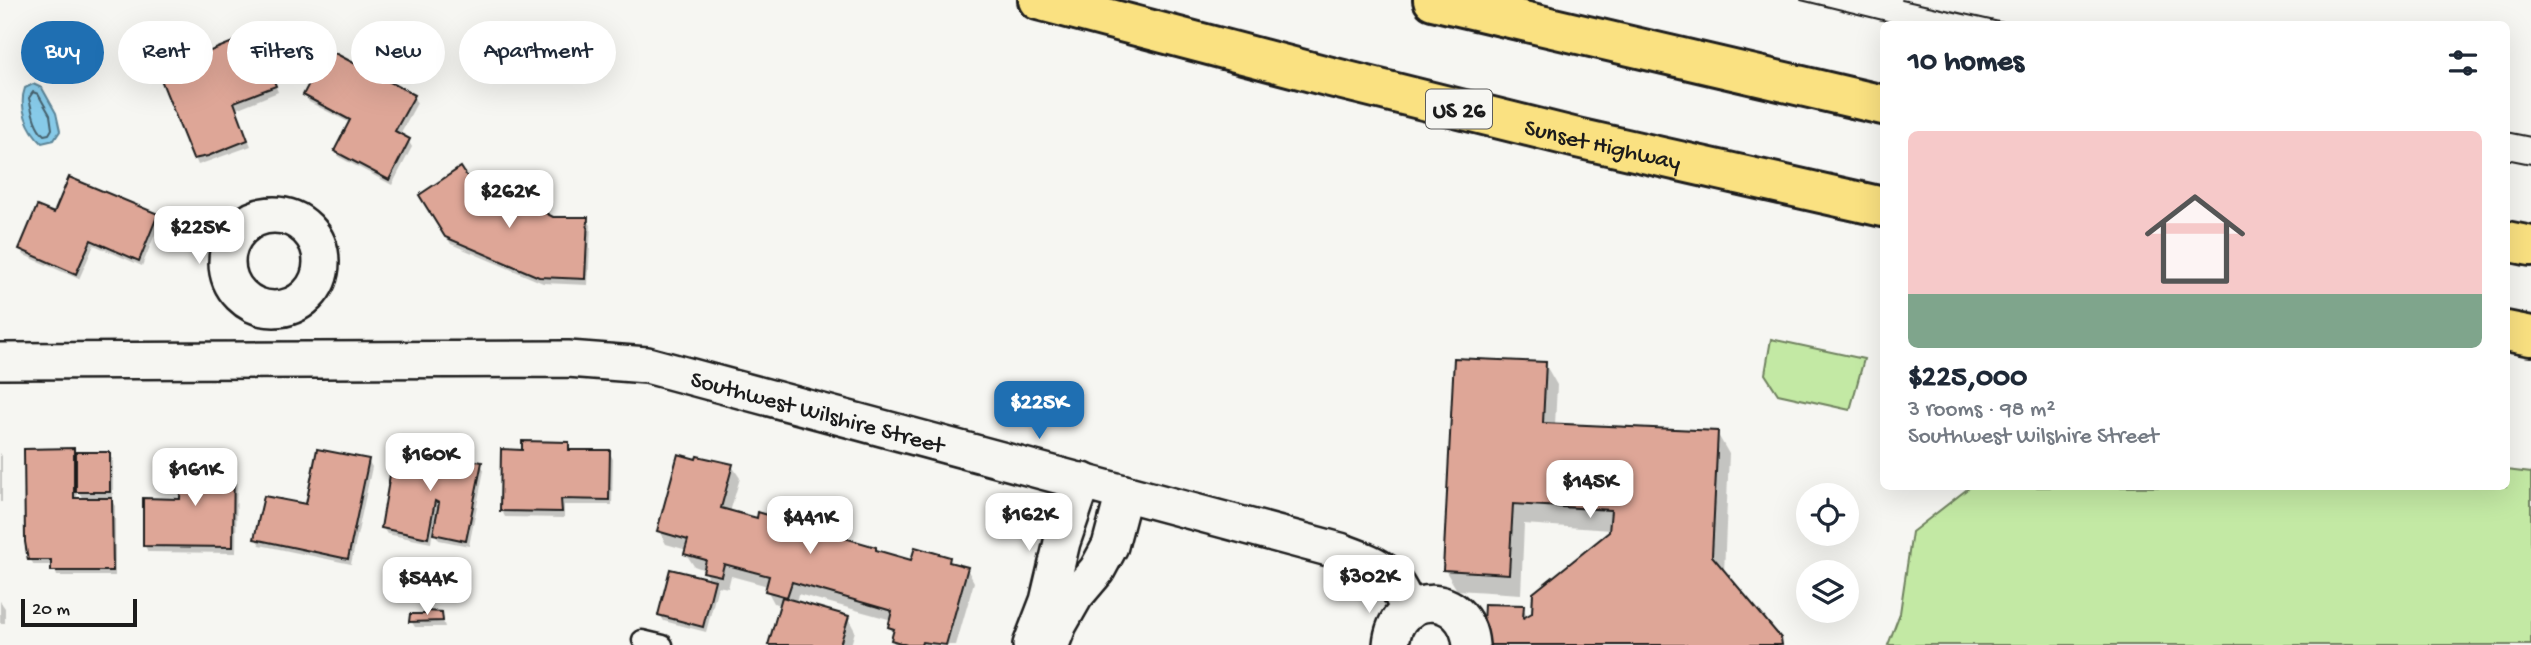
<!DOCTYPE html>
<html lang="en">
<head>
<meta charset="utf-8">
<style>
  body { margin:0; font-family:"Gochi Hand",sans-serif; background:#f2f2f3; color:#1f2937; height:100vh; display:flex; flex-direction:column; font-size:26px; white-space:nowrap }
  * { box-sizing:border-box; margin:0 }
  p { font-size:23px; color:#747a83 }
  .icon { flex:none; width:38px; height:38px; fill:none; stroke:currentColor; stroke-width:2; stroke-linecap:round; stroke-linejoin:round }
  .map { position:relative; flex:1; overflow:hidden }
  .side { position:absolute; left:1880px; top:21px; width:630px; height:469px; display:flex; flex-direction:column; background:#fff; border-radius:10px; box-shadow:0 7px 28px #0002 }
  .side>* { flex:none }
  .guide { position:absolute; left:21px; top:21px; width:665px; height:63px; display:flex; gap:14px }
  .fabs { position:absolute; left:1796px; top:483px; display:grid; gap:14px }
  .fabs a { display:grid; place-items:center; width:63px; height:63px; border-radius:50%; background:#fff; box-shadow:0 7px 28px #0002; font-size:35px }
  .scale { position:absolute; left:21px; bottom:18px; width:116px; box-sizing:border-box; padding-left:7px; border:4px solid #1c1c1c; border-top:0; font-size:19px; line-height:24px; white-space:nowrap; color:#1c1c1c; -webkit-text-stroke:5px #f6f6f2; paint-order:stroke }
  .price { position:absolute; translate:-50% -60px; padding:0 16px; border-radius:14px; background:#fff; color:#222; font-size:23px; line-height:46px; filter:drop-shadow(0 2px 4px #0008) }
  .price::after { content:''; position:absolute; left:50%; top:42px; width:21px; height:16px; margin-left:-10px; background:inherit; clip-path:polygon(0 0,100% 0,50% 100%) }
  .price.on { background:#1f6fb2; color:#fff }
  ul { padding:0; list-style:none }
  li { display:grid; align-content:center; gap:14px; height:371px; padding:0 28px }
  li span { display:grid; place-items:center; height:217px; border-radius:10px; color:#555 }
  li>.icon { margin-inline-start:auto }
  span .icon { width:126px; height:126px; fill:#fffc; stroke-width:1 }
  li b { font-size:30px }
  h2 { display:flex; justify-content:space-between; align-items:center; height:84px; padding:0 28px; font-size:30px }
  .pill { padding:0 24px; border-radius:32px; background:#fff; box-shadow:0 7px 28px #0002; font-size:24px; line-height:63px }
  .pill.on { background:#1f6fb2; color:#fff }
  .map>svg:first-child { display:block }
</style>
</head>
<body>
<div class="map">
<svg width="2531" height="645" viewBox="0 0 2531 645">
  <rect width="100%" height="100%" fill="#f6f6f2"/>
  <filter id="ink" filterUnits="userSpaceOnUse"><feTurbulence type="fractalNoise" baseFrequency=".0143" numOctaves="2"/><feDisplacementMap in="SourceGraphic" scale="14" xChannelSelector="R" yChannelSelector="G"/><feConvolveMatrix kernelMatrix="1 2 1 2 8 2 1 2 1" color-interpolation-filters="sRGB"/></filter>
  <g filter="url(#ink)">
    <g fill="#c3e9a4" stroke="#708260" stroke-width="2">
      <polygon points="1771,339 1864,359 1850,410 1778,394 1765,374"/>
      <polygon points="2506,470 2531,473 2531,645 1888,645 1900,613 1912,532 1970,487 2506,486"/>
    </g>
    <path fill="#87cae8" stroke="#5c8496" stroke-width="2" d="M33,84l9,4 14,25 4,18 -6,9 -12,3c-14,-13 -24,-36 -17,-55z"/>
    <g fill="#0003" fill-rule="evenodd">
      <polygon points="258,41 278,92 236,109 251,146 198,165 195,158"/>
      <polygon points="80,54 83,60 74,69 66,57"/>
      <polygon points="305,95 413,97 417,103 399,136 408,140 412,147 392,185 339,157 336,151 350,123 309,102"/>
      <polygon points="421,196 477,196 519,212 552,218 587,219 591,225 588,285 543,283 451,244"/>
      <polygon points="156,215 160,222 142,266 94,245 79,279 24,255 21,249 55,216"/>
      <polygon points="1545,364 1557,385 1555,425 1717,433 1729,454 1724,573 1783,645 1484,645 1522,607 1528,617 1534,614 1611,533 1611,530 1524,524 1521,594 1457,590 1445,570"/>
      <polygon points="568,444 571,450 609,452 613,459 612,505 564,505 564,518 505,517 502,511 524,452"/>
      <path d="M73,450l5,9 31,-6 4,7v38h-3l5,8v70h-58l-4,-11h-19l-4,-6zM77,489l6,10h-6z"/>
      <polygon points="0,453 2,456 2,502 0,502"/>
      <polygon points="233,459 237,466 236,553 148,552 145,546 182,501"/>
      <polygon points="368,460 372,467 351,564 260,545 256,539 307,506"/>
      <polygon points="697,461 732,466 740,478 730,512 758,520 787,522 791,530 824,539 875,548 878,552 913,562 948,558 952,564 967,569 974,582 956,645 895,645 892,640 894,635 890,627 892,620 798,594 796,603 848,618 855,631 851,645 770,645 781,605 774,603 767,590 768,586 731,576 728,588 718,586 706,632 664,621 660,615 710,581 705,570 694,566 686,554 687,550 666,544 659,531"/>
      <polygon points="481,464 484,470 469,546 439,540 433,530 431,543 387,534 383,528"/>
      <polygon points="0,601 5,608 5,623 0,623"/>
      <polygon points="441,614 445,627 415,627 411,621"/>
    </g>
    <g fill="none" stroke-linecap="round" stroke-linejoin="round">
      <path stroke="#47626e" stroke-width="2" d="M33,92l5,2 12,21 2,14 -3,5 -5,1c-10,-9 -12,-25 -15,-37z"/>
    </g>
    <g fill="#dea697" stroke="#1c1c1c" stroke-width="2">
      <polygon points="255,33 276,86 234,102 248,140 208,156 193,159 158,72"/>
      <polygon points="75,46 81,53 70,64 64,57"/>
      <polygon points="327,49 415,95 395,131 410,139 389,180 334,151 350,120 303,95"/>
      <polygon points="461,167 479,195 517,210 518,198 553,217 588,217 585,279 539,277 445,237 419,195"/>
      <polygon points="69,177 158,214 139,261 91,240 76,274 19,249 37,206 54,213"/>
      <polygon points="1454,358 1546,362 1543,423 1718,431 1712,556 1781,638 1782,645 1482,645 1484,604 1524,605 1523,618 1532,613 1533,593 1609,532 1611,510 1513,504 1509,574 1443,570"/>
      <polygon points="522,441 569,442 569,450 610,450 609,500 561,499 562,512 500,511 501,449 522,450"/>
      <polygon points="395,445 482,462 466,541 433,534 439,503 435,501 428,538 381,528"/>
      <polygon points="74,448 74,498 112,498 113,571 51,571 51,560 28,560 25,542 24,449"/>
      <polygon points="317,449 369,459 348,559 254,539 264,496 306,504"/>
      <rect x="76" y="452" width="34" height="40"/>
      <polygon points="678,454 696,459 697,456 733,464 721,508 757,518 758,512 788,521 787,527 823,537 824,532 876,547 876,550 911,560 915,547 950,557 949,562 968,567 946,645 922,642 921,645 907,645 891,640 894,629 888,627 892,611 792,582 787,597 765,591 769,576 724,564 721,576 703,572 706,560 684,554 688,540 657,531"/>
      <polygon points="181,457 234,458 233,547 143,546 143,498 180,499"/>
      <polygon points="670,569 715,580 703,627 658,615"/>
      <polygon points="782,597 849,616 840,645 768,645"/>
      <polygon points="426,611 442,612 443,621 409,622 410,614 426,614"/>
    </g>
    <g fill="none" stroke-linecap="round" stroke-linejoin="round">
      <g stroke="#1c1c1c" stroke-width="23">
        <polyline id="service" points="642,640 663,645"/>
      </g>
      <g stroke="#1c1c1c" stroke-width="40">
        <g id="minor">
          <circle cx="274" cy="262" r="47"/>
          <path id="s1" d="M0,361l568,-2 79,6 693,186c40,15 53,18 69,60"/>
          <polyline points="1052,642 1059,624 1075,596 1097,570 1110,546 1124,493"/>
          <polyline points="1031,645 1048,601 1062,542 1083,481"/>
          <path d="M1391,645c4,-55 75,-56 80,0"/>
        </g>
      </g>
      <g stroke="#1c1c1c" stroke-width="44">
        <g id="motorway">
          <path id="s2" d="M1038,0l289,76 250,62 306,69"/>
          <polyline points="1433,0 1883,105"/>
          <polyline points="2506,241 2531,246"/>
          <polyline points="2506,331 2531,336"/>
        </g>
      </g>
      <use href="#service" stroke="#f6f6f2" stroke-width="18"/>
      <use href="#minor" stroke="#f6f6f2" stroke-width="35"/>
      <use href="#motorway" stroke="#fae181" stroke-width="38"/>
      <g stroke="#1c1c1c" stroke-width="2">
        <polyline points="1801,0 1899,24"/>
        <polyline points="1902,0 2008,24"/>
        <polyline points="2506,132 2531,137"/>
        <polyline points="2506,159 2531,164"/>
      </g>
    </g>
  </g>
  <g text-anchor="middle" stroke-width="6" stroke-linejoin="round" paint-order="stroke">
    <rect fill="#f6f6f2" stroke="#5d5d5c" stroke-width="2" x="1426" y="89.5" width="66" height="39" rx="5"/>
    <g font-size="23" font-weight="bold" fill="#1c1c1c">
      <text x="1459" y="117">US 26</text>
    </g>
    <g font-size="24" fill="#1c1c1c" stroke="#f6f6f2">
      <text dy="8" stroke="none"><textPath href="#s2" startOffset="583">Sunset Highway</textPath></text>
      <text dy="8" stroke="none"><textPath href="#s1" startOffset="824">Southwest Wilshire Street</textPath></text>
    </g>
  </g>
</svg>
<div class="fabs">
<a><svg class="icon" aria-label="locate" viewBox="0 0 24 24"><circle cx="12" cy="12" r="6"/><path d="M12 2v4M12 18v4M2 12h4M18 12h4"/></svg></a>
<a><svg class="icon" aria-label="layers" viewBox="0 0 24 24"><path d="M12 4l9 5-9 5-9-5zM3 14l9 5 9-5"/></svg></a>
</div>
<div class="scale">20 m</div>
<b class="price" style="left:509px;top:230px">$262K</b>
<b class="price" style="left:199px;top:266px">$225K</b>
<b class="price on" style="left:1039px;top:441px">$225K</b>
<b class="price" style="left:430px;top:493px">$160K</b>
<b class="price" style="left:195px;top:508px">$161K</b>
<b class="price" style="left:1590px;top:520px">$145K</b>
<b class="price" style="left:1029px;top:553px">$162K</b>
<b class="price" style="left:810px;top:556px">$441K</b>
<b class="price" style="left:1369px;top:615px">$302K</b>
<b class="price" style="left:427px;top:617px">$544K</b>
<div class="guide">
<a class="pill on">Buy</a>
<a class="pill">Rent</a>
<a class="pill">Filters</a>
<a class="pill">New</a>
<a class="pill">Apartment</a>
</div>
<section class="side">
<h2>10 homes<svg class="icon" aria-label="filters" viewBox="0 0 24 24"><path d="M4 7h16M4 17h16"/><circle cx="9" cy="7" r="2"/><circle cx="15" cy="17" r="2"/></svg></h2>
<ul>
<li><span style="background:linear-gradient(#f6c9c9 75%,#7fa58c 0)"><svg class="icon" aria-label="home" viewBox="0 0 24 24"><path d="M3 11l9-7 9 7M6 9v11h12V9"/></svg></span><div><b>$225,000</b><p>3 rooms · 98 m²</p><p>Southwest Wilshire Street</p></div></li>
</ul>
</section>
</div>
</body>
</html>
